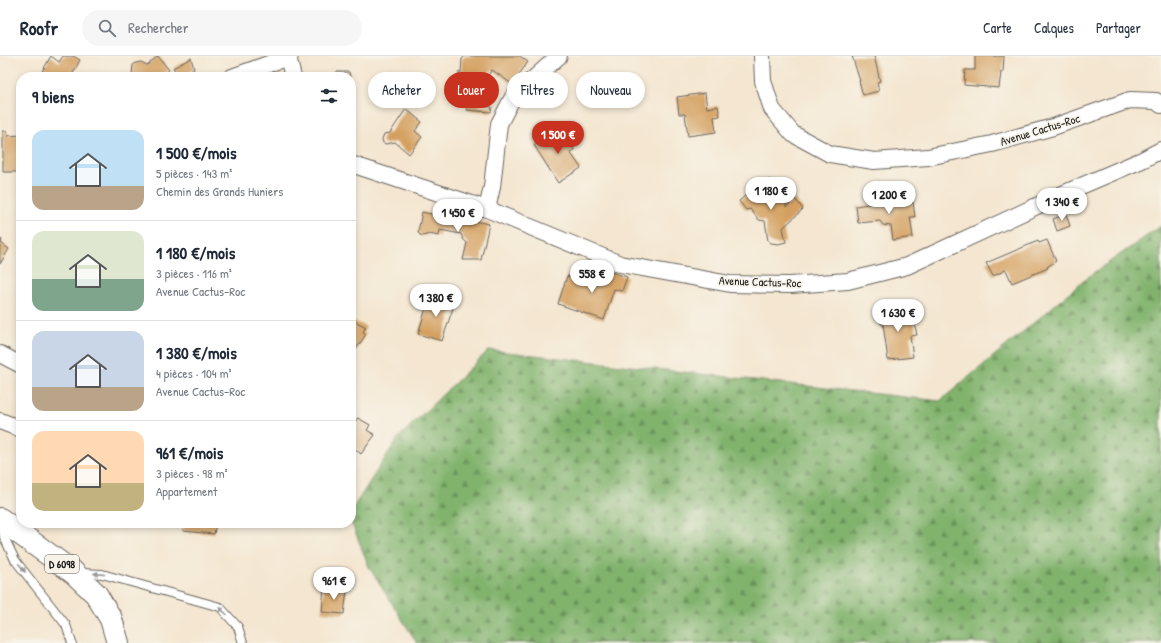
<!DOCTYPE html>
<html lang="fr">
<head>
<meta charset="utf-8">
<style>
  body { margin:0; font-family:"Patrick Hand",sans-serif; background:#f6f6f7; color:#1f2937; height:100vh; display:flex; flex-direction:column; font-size:15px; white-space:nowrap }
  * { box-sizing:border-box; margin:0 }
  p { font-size:13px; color:#747a83 }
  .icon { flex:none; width:22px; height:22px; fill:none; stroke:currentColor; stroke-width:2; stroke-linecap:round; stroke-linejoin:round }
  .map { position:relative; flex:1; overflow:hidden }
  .side { position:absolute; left:16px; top:16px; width:340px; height:456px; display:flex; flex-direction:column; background:#fff; border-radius:16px; box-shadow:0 2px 6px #0003 }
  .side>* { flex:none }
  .guide { position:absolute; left:368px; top:16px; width:380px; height:36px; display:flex; gap:8px }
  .price { position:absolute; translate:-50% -34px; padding:0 9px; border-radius:14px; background:#fff; color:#222; font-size:13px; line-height:26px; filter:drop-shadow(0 1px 2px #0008) }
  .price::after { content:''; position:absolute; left:50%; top:24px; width:12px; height:9px; margin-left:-6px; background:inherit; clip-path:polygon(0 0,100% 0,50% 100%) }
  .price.active { background:#c8321e; color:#fff }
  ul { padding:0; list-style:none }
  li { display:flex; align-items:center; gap:12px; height:100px; padding:0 16px }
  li+li { border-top:1px solid #e0e1e3 }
  li span { display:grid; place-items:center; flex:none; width:112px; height:80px; border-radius:12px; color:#555 }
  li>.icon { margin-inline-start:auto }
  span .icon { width:48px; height:48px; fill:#fffc; stroke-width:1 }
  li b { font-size:17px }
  h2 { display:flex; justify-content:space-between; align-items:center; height:48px; padding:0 16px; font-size:17px }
  .tag { padding:0 14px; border-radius:18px; background:#fff; box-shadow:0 2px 6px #0003; font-size:14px; line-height:36px }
  .tag.active { background:#c8321e; color:#fff }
  header { display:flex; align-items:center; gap:24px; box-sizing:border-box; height:56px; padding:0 20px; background:#fff; border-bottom:1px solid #e0e1e3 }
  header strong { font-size:19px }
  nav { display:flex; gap:22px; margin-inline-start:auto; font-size:14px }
  .search { width:280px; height:36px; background:#f6f6f7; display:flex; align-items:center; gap:10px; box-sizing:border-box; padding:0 14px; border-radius:22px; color:#747a83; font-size:15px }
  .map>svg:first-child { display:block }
</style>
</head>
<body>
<header>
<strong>Roofr</strong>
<div class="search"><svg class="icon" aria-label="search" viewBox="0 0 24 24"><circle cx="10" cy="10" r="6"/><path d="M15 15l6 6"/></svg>Rechercher</div>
<nav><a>Carte</a><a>Calques</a><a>Partager</a></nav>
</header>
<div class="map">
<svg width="1161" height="587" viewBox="0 0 1161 587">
  <defs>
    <pattern id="forest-firs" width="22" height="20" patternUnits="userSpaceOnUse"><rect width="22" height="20" fill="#81b36d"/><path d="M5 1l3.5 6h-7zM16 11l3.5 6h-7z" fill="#699159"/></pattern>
  </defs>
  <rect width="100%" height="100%" fill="#f7f3e8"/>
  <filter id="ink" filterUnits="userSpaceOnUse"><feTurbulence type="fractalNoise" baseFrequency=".025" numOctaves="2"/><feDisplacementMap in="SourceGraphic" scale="8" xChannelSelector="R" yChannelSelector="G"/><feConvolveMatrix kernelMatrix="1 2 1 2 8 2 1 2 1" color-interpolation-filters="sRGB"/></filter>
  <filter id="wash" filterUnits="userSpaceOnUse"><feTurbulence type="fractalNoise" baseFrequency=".012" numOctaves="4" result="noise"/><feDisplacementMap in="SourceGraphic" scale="16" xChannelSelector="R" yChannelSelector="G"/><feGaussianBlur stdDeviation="0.9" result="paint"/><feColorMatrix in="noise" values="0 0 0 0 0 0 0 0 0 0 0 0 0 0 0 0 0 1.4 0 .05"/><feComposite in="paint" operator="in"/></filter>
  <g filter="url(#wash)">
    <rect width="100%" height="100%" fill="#f4e6d0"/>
    <polygon fill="url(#forest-firs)" stroke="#4e6844" points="1161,170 1161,587 417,587 369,511 351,465 351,455 398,382 489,294 940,345 1092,218"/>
    <g id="blocks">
      <g fill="#d4a060">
        <polygon points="51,0 59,6 63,0 73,0 80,4 72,19 74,21 39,21"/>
        <polygon points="158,0 169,14 160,21 135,21 132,18 133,9 136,7 141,6 147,9"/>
        <polygon points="465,0 520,0 528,6 512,28 492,14 487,20 481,19 478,50 492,51 491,56 477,55 467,54 467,49 456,48 459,16 461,17 462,3"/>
        <polygon points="852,0 874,0 880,25 877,26 879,35 863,39 859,25 860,25"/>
        <polygon points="975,0 1004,0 1003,16 1001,16 999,32 964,29 965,14 975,14"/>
        <polygon points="191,2 194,13 181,21 173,12"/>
        <polygon points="336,16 349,16 350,21 336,21"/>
        <polygon points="705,37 707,52 718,50 720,60 714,61 716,76 688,80 685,58 679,58 677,41"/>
        <polygon points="406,53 422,66 415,75 422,81 409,98 395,86 386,88 383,87 382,83 384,78 390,77"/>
        <polygon points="556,69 567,86 569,84 574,94 570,96 581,112 558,127 534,89 547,80 545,77"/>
        <polygon points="3,75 7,75 8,80 21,79 21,116 3,116"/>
        <polygon points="769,123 777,133 773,138 778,143 786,146 786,151 795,143 803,153 783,172 786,186 778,188 771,187 768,185 765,165 759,164 750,153 746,154 739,145 752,134 755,136"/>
        <polygon points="894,134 895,142 902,147 913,146 915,161 910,161 913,181 893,184 891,170 883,169 880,165 858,167 856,150 880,146 879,136"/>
        <polygon points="422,156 444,161 444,163 465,167 466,163 489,168 481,204 463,204 467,187 463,183 461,178 440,174 439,180 429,178 423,180 420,179 418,176"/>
        <polygon points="1066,158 1070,170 1057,175 1053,163"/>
        <polygon points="0,183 2,184 1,187 9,193 0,208"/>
        <polygon points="1047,184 1056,205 1047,211 1048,212 1012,227 1006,214 993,220 986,207 1038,185 1039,187"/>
        <polygon points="601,213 627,221 622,235 614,233 604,264 558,248 567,220 596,229"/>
        <polygon points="430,239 455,246 442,285 418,278"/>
        <polygon points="908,251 909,259 907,260 908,266 914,265 917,279 910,280 913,301 888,304 883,268 881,268 880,256"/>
        <polygon points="351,263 366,271 363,276 366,278 355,295 351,293"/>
        <polygon points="358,362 370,369 367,374 375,379 361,398 353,391 353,389 351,387 351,363 355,365"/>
        <polygon points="184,467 216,467 214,478 183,475"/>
        <polygon points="324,531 347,534 344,558 322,556"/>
      </g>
    </g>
  </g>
  <g filter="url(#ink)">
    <use href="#blocks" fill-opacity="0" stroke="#68635b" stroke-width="1"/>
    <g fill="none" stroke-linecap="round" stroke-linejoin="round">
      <g stroke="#68635b" stroke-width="10">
        <g id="lane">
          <polyline points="2,469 4,481 15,504 66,569 72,587"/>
          <polyline points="81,517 102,518 220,551 238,571 243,587"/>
        </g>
      </g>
      <g stroke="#68635b" stroke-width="18">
        <g id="street">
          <polyline points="290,0 288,1 293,21"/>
          <polyline points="762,0 763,25 772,53 793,78 830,98 874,105 928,101 992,88 1053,71 1130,44 1156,45 1161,49"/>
          <polyline points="232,21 288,1"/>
          <polyline points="351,108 487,153 620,208 730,228 790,229 848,225 907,210 1067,136 1142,104 1161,94"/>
          <polyline points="487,153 492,131 499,68 513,41 559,0"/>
          <polyline points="0,298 21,309"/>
          <polyline points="0,365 21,373"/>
        </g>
      </g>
      <g stroke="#68635b" stroke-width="24">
        <polyline id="primary" points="0,463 74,517 96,538 111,563 118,587"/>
      </g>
      <use href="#lane" stroke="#fff" stroke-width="8"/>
      <use href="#street" stroke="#fff" stroke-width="16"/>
      <use href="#primary" stroke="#fff" stroke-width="22"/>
    </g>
    <defs><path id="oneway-solid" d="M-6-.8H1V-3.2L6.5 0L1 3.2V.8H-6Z"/></defs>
    <g fill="#999">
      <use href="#oneway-solid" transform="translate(22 512) rotate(52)"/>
      <use href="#oneway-solid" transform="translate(99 518) rotate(-174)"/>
      <use href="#oneway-solid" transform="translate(223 555) rotate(-138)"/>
    </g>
  </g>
  <g text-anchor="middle" stroke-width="3.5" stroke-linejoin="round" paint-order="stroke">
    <rect fill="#f7f3e8" stroke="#5e5c59" stroke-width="1" x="45" y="499" width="34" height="18" rx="3"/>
    <g font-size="11" font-weight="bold" fill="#1c1c1c">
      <text x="62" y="512">D 6098</text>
    </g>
    <g font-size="12" fill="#1c1c1c" stroke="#f7f3e8">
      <text transform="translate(1040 74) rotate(-17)" y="4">Avenue Cactus-Roc</text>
      <text transform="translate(760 226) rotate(2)" y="4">Avenue Cactus-Roc</text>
    </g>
  </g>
</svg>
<b class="price active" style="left:558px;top:99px">1 500 €</b>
<b class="price" style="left:771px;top:155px">1 180 €</b>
<b class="price" style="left:889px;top:159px">1 200 €</b>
<b class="price" style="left:1062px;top:166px">1 340 €</b>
<b class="price" style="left:458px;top:177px">1 450 €</b>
<b class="price" style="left:592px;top:238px">558 €</b>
<b class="price" style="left:436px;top:262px">1 380 €</b>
<b class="price" style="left:898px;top:277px">1 630 €</b>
<b class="price" style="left:334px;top:545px">961 €</b>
<div class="guide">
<a class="tag">Acheter</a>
<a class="tag active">Louer</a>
<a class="tag">Filtres</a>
<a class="tag">Nouveau</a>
</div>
<section class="side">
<h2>9 biens<svg class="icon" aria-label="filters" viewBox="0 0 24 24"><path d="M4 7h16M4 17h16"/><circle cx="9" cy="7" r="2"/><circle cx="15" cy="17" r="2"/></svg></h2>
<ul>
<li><span style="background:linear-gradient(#bfe0f5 70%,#b9a48a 0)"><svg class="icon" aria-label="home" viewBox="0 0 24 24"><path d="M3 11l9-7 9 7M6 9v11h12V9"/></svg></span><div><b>1 500 €/mois</b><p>5 pièces · 143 m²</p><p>Chemin des Grands Huniers</p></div></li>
<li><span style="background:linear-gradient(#dfe7d0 60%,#7fa58c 0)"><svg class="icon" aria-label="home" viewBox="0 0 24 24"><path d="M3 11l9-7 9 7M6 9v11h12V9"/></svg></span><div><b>1 180 €/mois</b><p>3 pièces · 116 m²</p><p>Avenue Cactus-Roc</p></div></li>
<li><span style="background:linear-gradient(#c9d6e8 70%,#b9a48a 0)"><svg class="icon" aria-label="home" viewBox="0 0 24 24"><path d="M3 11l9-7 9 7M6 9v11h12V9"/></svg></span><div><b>1 380 €/mois</b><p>4 pièces · 104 m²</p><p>Avenue Cactus-Roc</p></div></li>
<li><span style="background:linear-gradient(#ffd9b3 65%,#c2b280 0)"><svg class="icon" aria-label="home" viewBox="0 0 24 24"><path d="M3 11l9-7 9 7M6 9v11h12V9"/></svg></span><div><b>961 €/mois</b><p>3 pièces · 98 m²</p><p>Appartement</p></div></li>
</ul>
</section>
</div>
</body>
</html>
